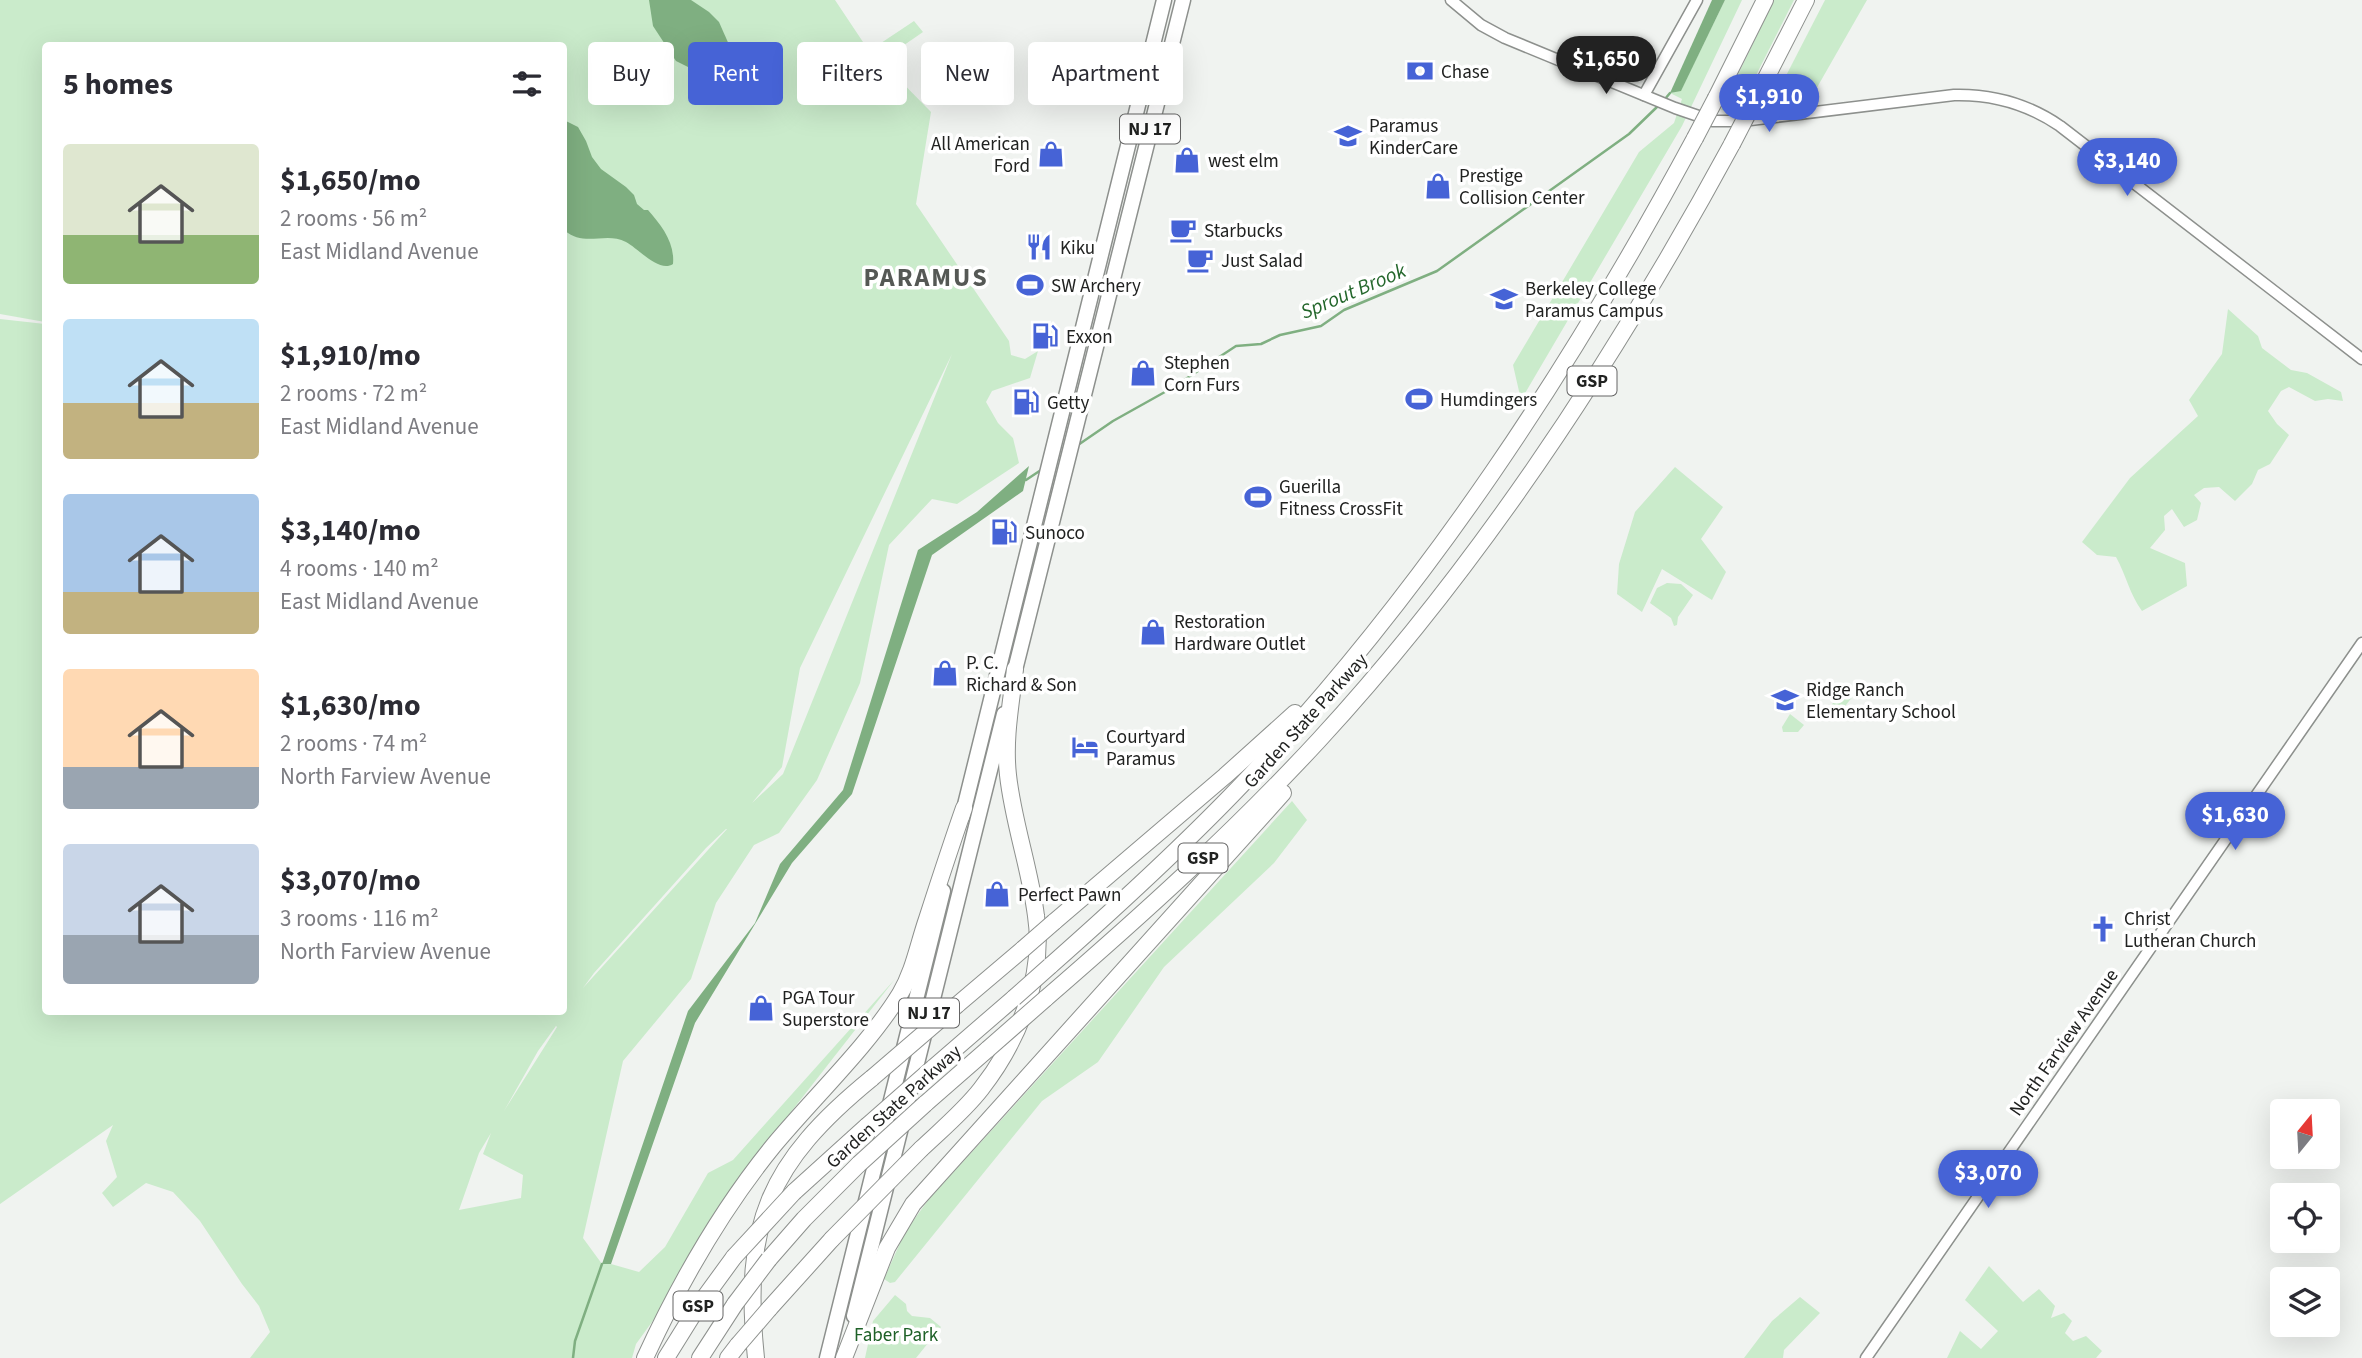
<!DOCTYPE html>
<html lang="en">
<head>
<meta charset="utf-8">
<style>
  body { margin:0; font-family:"Source Sans 3",sans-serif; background:#f7f7f7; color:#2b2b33; height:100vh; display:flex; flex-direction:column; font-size:26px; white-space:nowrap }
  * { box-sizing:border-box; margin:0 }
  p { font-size:23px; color:#7c7c81 }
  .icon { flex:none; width:38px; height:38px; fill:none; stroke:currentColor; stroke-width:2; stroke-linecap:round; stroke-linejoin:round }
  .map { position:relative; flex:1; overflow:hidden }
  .sheet { position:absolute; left:42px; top:42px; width:525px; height:973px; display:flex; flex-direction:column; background:#fff; border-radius:7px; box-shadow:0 7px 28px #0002 }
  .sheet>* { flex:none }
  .top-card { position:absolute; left:588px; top:42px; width:665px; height:63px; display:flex; gap:14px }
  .needle { width:46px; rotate:18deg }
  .fabs { position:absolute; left:2270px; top:1099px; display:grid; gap:14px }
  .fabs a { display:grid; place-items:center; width:70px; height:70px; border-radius:7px; background:#fff; box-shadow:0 7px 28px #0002; font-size:35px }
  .price { position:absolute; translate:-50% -60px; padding:0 16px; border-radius:24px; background:#4663d6; color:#fff; font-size:23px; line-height:46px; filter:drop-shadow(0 2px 4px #0008) }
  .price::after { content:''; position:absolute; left:50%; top:42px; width:21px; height:16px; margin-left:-10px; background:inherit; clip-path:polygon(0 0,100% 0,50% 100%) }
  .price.current { background:#222; color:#fff }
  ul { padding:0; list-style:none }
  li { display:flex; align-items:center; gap:21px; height:175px; padding:0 21px }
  li span { display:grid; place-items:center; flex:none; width:196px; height:140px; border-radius:7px; color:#555 }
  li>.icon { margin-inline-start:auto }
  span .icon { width:84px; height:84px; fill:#fffc; stroke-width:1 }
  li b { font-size:30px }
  h2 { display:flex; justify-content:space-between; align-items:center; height:84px; padding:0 21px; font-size:30px }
  .chip { padding:0 24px; border-radius:7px; background:#fff; box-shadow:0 7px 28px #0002; font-size:24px; line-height:63px }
  .chip.current { background:#4663d6; color:#fff }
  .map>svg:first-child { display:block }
</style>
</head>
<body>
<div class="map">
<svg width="2362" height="1358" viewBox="0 0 2362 1358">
  <rect width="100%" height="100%" fill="#f0f3f0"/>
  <g fill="#caebcb" fill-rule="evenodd">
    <path d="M0,0h835l34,51 45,-30 9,11 -42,29 50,51 -15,92 93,137 2,14 14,4 13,-8 -8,27 -38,13 -6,11 12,21 15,15 6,25 -62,41 -25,-5 -43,46 -29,138 -43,97 -38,53 -25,12 -38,58 -25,76 -68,82 -40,177 19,26h9l28,8 26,-25 43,-74 25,-13 162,-181 -155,198 -80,134 -24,33 -4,14h-382l20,-26 -11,-26 -17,-22 -42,-63 -27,-29 -27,-9 -33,24 -11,-14 15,-16 -11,-36 7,-16 -113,79v-885l45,5 1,688h518v-966h-518l-1,276 -45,-8zM952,354l-169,420 -31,29 30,-36 18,-99zM726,829h1l-144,159 11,-15 112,-125zM556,1026l1,1 -53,84 34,-60zM491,1133l-8,21 40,21 -2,23 -62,12 20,-57z"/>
    <polygon points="1725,0 1742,0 1682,126 1521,400 1513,365 1639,152 1674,123 1682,99 1670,93 1681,90"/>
    <polygon points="1774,0 1794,0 1738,111 1721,110"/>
    <polygon points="1825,0 1867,0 1811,98 1773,101"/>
    <path d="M2228,309l30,27 4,12 29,22 16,3 34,19 2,9 -15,-2 -13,2 -26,-14 -8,4 -13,20 9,13 12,11 -19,29 -12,6 -6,14 -17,17 -16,-14 -15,1 -10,7 7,8 -4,17 -13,7 -12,-18 -8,7 1,14 -15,18 35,15 2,23 -45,25c-12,-16 -16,-36 -26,-54l-19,-2 -15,-13 48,-64 68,-62 -9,-16 33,-46z"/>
    <polygon points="1675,467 1723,507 1701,539 1726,572 1712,600 1662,569 1642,612 1617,594 1619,564 1635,512"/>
    <polygon points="1667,583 1681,584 1693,595 1678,617 1677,625 1674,626 1671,618 1650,603 1657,588"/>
    <polygon points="1844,688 1853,696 1839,714 1830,707"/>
    <polygon points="1790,714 1804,725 1798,732 1783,732 1782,727"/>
    <polygon points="1292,801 1307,820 1274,863 1164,967 1098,1062 1042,1101 895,1282 890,1283 884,1279 905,1232 929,1199"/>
    <polygon points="1989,1266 2023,1302 2039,1289 2055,1306 2051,1318 2064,1313 2072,1321 2065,1333 2073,1341 2086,1336 2102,1351 2096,1358 1947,1358 1960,1331 1981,1349 1998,1331 1965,1300"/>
    <polygon points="895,1295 906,1304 907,1311 912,1316 930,1318 941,1327 916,1358 865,1358 873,1321"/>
    <polygon points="1800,1297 1820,1313 1784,1350 1783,1358 1744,1358 1772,1321"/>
  </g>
  <g fill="#7faf81">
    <polygon points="649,0 691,0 709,12 719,22 730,47 726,70 717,75 700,73 676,61 653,26"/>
    <polygon points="1712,0 1725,0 1681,91 1670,93"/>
    <path d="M564,120l14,7 8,14 6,16 9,12 25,18 8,8 3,9 7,6h4c13,15 27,32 25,54 -14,9 -34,-15 -47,-22 -21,-11 -41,6 -62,-12z"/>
    <polygon points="1029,466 1023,491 932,555 852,794 792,863 695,1023 611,1264 602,1264 688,1011 755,923 780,864 843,790 918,550 977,512"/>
  </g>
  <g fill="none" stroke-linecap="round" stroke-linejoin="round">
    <g stroke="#7faf81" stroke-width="2.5">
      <polyline points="1665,99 1670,93"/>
      <polyline points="1078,445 1113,421 1172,388 1236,346 1261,344 1280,335 1321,326 1344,310 1437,271 1629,134 1658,106"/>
      <polyline points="1026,480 1044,468"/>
      <polyline points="573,1358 575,1341 602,1264"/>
    </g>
    <g stroke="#8d908d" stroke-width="13">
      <g id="tertiary">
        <path d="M1451,0l30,25 24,13 170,70 38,13h29l212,-26c39,-1 74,9 106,31l302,233"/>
        <polyline points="1644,95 1697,0"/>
        <polyline points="1866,1358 2362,643"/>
      </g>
    </g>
    <g stroke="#8d908d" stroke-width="17">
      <g id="trunk">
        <polyline points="1013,678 1183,0"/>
        <polyline points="962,817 1164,0"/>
        <polyline points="854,1316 1004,714"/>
        <polyline points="827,1358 943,891"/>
      </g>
    </g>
    <g stroke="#8d908d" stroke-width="18">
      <g id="motorway">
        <polyline points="1761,88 1806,0"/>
        <polyline points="1716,98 1765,0"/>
        <polyline points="1054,922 1225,776 1295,713"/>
        <path d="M1050,966c69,-61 137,-123 200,-190 179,-191 321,-408 445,-638"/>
        <path d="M1045,999c96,-83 188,-166 274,-259 164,-178 298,-384 413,-596"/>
        <polyline points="957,1005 1023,949"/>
        <polyline points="933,1068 1014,998"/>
        <polyline points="925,1104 988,1049"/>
        <path d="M921,1149c20,-19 43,-38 60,-60 37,-47 64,-113 55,-173 -6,-48 -23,-94 -28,-141 -4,-36 3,-71 7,-106"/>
        <polyline points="794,1192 867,1126"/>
        <polyline points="769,1259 804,1219 859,1164"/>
        <polyline points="769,1309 832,1239"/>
        <path d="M645,1358c35,-76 76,-148 129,-213 40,-48 94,-99 126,-151 14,-24 18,-49 27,-75 12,-37 24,-74 37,-111"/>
        <polyline points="666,1358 699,1305 734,1257"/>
        <polyline points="700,1358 735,1304"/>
        <polyline points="728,1358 738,1345"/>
        <path d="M756,1358c-14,-134 12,-195 116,-280"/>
        <polyline points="844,1358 887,1248 913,1204 1283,793"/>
      </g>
    </g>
    <use href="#tertiary" stroke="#fff" stroke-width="10"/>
    <use href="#trunk" stroke="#fff" stroke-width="14"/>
    <use href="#motorway" stroke="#fff" stroke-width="16"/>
    <g stroke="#8d908d" stroke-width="18" stroke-linecap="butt">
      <g id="motorway-bridge">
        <polyline points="1695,138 1716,98"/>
        <polyline points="1732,144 1761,88"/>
        <polyline points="1023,949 1054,922"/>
        <polyline points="1014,998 1050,966"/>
        <polyline points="988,1049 1045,999"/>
        <polyline points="872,1078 957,1005"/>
        <polyline points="867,1126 933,1068"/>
        <polyline points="859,1164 925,1104"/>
        <polyline points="832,1239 921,1149"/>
        <polyline points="734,1257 794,1192"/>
        <polyline points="735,1304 769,1259"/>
        <polyline points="738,1345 769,1309"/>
      </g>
    </g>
    <use href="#motorway-bridge" stroke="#fff" stroke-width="16"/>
  </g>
  <defs>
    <g id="bank-bare" transform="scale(2.1)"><path d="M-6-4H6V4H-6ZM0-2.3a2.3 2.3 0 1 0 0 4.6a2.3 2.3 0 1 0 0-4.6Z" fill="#4663d6" stroke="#fff" stroke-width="2.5" paint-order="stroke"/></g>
    <g id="school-bare" transform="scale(2.1)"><path d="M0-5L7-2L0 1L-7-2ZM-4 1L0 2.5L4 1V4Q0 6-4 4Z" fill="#4663d6" stroke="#fff" stroke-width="2.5" paint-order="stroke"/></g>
    <g id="shop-bare" transform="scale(2.1)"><path d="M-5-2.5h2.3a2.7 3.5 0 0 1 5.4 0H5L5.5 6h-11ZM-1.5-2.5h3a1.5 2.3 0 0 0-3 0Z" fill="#4663d6" stroke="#fff" stroke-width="2.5" paint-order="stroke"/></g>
    <g id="cafe-bare" transform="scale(2.1)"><path d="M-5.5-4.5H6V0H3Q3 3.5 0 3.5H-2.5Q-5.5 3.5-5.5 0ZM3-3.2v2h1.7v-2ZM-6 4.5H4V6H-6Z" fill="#4663d6" stroke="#fff" stroke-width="2.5" paint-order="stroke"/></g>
    <g id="restaurant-bare" transform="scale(2.1)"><path d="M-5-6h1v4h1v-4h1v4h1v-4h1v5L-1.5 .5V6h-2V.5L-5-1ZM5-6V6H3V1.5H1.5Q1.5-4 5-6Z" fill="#4663d6" stroke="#fff" stroke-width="2.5" paint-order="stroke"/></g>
    <g id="stadium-bare" transform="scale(2.1)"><path d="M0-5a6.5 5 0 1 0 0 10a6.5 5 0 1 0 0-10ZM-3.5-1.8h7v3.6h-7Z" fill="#4663d6" stroke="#fff" stroke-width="2.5" paint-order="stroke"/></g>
    <g id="university-bare" transform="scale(2.1)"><path d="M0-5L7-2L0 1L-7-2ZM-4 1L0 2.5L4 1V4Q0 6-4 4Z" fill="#4663d6" stroke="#fff" stroke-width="2.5" paint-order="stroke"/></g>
    <g id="fuel-bare" transform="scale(2.1)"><path d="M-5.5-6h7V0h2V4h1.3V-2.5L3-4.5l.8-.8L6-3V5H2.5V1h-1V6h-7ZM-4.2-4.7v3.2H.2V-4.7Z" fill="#4663d6" stroke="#fff" stroke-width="2.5" paint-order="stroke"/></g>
    <g id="hotel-bare" transform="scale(2.1)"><path d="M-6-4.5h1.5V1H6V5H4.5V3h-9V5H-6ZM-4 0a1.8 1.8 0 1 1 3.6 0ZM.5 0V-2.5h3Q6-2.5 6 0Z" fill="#4663d6" stroke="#fff" stroke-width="2.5" paint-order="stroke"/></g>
    <g id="church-bare" transform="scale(2.1)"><path d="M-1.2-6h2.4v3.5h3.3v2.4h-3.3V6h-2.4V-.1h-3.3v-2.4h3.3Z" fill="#4663d6" stroke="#fff" stroke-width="2.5" paint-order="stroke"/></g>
  </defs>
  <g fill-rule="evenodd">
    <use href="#bank-bare" x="1420" y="71"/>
    <use href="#school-bare" x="1348" y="136"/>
    <use href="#shop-bare" x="1051" y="154"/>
    <use href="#shop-bare" x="1187" y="160"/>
    <use href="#shop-bare" x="1438" y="186"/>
    <use href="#cafe-bare" x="1183" y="230"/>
    <use href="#restaurant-bare" x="1039" y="247"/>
    <use href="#cafe-bare" x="1200" y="260"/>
    <use href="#stadium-bare" x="1030" y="285"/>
    <use href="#university-bare" x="1504" y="299"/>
    <use href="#fuel-bare" x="1045" y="336"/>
    <use href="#shop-bare" x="1143" y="373"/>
    <use href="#stadium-bare" x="1419" y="399"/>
    <use href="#fuel-bare" x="1026" y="402"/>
    <use href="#stadium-bare" x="1258" y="497"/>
    <use href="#fuel-bare" x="1004" y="532"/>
    <use href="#shop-bare" x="1153" y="632"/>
    <use href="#shop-bare" x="945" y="673"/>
    <use href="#school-bare" x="1785" y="700"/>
    <use href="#hotel-bare" x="1085" y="747"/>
    <use href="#shop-bare" x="997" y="894"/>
    <use href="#church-bare" x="2103" y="929"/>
    <use href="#shop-bare" x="761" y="1008"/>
  </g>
  <g text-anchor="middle" stroke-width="7" stroke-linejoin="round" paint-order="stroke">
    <g fill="#fff" stroke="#646464" stroke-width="2">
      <rect x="1120" y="114.5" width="60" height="29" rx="5"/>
      <rect x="1567.5" y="366.5" width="49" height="29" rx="5"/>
      <rect x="1178.5" y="843.5" width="49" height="29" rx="5"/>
      <rect x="899" y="998.5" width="60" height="29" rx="5"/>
      <rect x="673.5" y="1291.5" width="49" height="29" rx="5"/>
    </g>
    <g font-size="18" font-weight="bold" fill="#212221">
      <text x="1150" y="135">NJ 17</text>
      <text x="1592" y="387">GSP</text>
      <text x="1203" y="864">GSP</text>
      <text x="929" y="1019">NJ 17</text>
      <text x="698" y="1312">GSP</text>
    </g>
    <g font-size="19" fill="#212221" stroke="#fff" text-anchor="start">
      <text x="1441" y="78">Chase</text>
      <text x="1369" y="132">Paramus<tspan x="1369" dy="22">KinderCare</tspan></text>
      <text x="1030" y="150" text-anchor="end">All American<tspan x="1030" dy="22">Ford</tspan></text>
      <text x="1208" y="167">west elm</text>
      <text x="1459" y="182">Prestige<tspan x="1459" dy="22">Collision Center</tspan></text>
      <text x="1204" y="237">Starbucks</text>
      <text x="1060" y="254">Kiku</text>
      <text x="1221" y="267">Just Salad</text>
      <text x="1051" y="292">SW Archery</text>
      <text x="1525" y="295">Berkeley College<tspan x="1525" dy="22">Paramus Campus</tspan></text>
      <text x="1066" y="343">Exxon</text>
      <text x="1164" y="369">Stephen<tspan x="1164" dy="22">Corn Furs</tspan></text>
      <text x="1440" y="406">Humdingers</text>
      <text x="1047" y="409">Getty</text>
      <text x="1279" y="493">Guerilla<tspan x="1279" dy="22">Fitness CrossFit</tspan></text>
      <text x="1025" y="539">Sunoco</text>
      <text x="1174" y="628">Restoration<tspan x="1174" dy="22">Hardware Outlet</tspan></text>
      <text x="966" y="669">P. C.<tspan x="966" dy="22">Richard &amp; Son</tspan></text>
      <text x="1806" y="696">Ridge Ranch<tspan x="1806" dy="22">Elementary School</tspan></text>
      <text x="1106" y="743">Courtyard<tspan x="1106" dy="22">Paramus</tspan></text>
      <text x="1018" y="901">Perfect Pawn</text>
      <text x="2124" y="925">Christ<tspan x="2124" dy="22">Lutheran Church</tspan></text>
      <text x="782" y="1004">PGA Tour<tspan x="782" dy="22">Superstore</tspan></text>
    </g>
    <g font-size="19" fill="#212221" stroke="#fff">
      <text transform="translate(1305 720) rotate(-48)" y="7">Garden State Parkway</text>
      <text transform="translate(2063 1042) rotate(-55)" y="7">North Farview Avenue</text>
      <text transform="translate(893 1106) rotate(-42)" y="7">Garden State Parkway</text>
    </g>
    <g font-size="19" fill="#1e6127" stroke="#fff">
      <text x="896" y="1341">Faber Park</text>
    </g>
    <g font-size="21" font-style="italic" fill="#24672c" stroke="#fff">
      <text transform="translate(1353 291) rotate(-23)" y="7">Sprout Brook</text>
    </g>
    <g font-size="26" font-weight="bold" letter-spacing="2" fill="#555855" stroke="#fff">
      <text x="926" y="286">PARAMUS</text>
    </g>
  </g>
</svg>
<div class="fabs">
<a><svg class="needle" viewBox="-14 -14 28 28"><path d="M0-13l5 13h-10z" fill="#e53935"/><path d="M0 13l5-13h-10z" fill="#7c7c81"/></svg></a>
<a><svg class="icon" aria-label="locate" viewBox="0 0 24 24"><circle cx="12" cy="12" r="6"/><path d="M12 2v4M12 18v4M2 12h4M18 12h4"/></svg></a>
<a><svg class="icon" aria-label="layers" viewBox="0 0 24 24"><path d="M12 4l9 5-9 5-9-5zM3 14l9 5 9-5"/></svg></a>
</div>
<b class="price current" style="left:1606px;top:96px">$1,650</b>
<b class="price" style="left:1769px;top:134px">$1,910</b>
<b class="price" style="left:2127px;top:198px">$3,140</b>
<b class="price" style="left:2235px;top:852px">$1,630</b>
<b class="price" style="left:1988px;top:1210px">$3,070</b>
<div class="top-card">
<a class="chip">Buy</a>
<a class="chip current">Rent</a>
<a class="chip">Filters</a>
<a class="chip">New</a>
<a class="chip">Apartment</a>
</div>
<section class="sheet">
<h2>5 homes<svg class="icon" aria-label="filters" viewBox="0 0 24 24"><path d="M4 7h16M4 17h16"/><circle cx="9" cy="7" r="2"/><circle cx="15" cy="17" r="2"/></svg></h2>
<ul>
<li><span style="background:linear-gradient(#dfe7d0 65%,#8fb573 0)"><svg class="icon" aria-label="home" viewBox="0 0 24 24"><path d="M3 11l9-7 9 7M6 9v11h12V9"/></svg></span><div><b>$1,650/mo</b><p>2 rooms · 56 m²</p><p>East Midland Avenue</p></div></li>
<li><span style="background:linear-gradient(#bfe0f5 60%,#c2b280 0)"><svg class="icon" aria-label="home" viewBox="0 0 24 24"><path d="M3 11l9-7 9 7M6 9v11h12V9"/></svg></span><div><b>$1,910/mo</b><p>2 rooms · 72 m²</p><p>East Midland Avenue</p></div></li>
<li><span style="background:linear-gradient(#a9c7e8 70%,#c2b280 0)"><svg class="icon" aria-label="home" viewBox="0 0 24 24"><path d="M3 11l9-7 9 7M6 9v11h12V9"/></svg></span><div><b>$3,140/mo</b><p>4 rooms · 140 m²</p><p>East Midland Avenue</p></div></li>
<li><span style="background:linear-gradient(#ffd9b3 70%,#9aa5b1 0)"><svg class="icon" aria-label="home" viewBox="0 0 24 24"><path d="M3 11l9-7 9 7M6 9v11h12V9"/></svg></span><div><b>$1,630/mo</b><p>2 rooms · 74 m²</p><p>North Farview Avenue</p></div></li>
<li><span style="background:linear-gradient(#c9d6e8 65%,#9aa5b1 0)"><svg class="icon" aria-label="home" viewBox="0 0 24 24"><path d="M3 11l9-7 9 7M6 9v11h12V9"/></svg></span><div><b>$3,070/mo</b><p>3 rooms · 116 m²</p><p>North Farview Avenue</p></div></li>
</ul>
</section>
</div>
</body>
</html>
